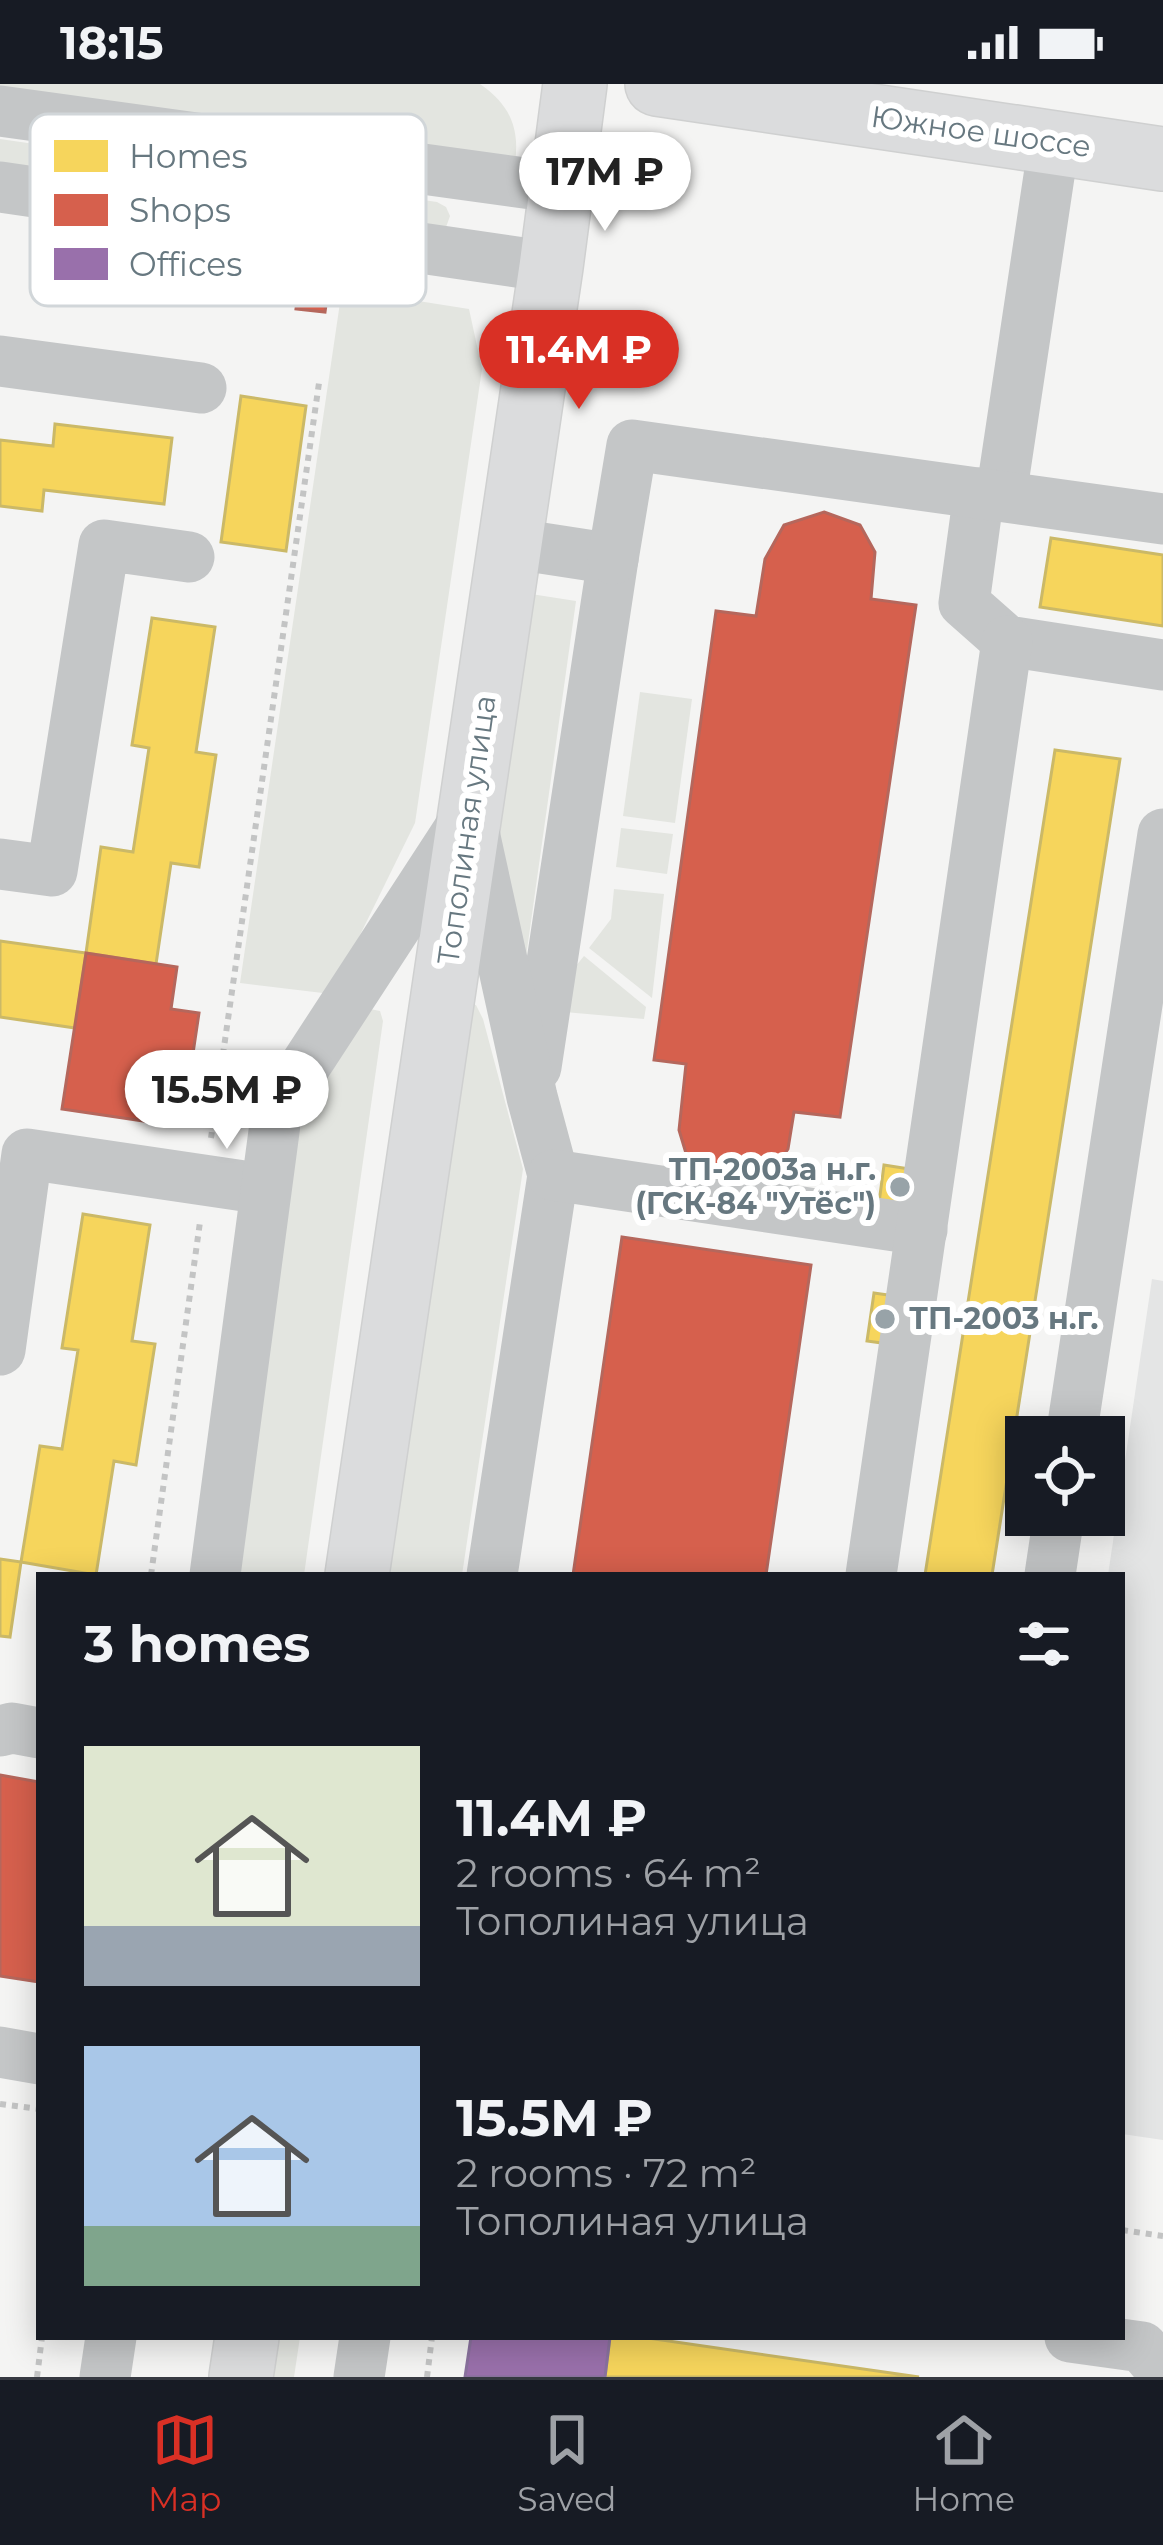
<!DOCTYPE html>
<html lang="en">
<head>
<meta charset="utf-8">
<style>
  body { margin:0; font-family:Montserrat,sans-serif; background:#20242c; color:#f1f3f6; height:100vh; display:flex; flex-direction:column; font-size:45px; white-space:nowrap }
  * { box-sizing:border-box; margin:0 }
  p { font-size:39px; color:#9ea1a6 }
  .icon { flex:none; width:66px; height:66px; fill:none; stroke:currentColor; stroke-width:2; stroke-linecap:round; stroke-linejoin:round }
  .map { position:relative; flex:1; overflow:hidden }
  .sheet { position:absolute; left:36px; top:1488px; width:1089px; height:768px; display:flex; flex-direction:column; background:#171b24; border-radius:0px; box-shadow:0 6px 30px #0003 }
  .sheet>* { flex:none }
  .tools { position:absolute; left:1005px; top:1332px; display:grid; gap:24px }
  .tools a { display:grid; place-items:center; width:120px; height:120px; border-radius:0px; background:#171b24; box-shadow:0 6px 30px #0003; font-size:60px }
  .price { position:absolute; translate:-50% -102px; padding:0 27px; border-radius:42px; background:#fff; color:#222; font-size:39px; line-height:78px; filter:drop-shadow(0 3px 6px #0008) }
  .price::after { content:''; position:absolute; left:50%; top:72px; width:36px; height:27px; margin-left:-18px; background:inherit; clip-path:polygon(0 0,100% 0,50% 100%) }
  .price.active { background:#d93025; color:#fff }
  ul { padding:0; list-style:none }
  li { display:flex; align-items:center; gap:36px; height:300px; padding:0 48px }
  li span { display:grid; place-items:center; flex:none; width:336px; height:240px; border-radius:0px; color:#555 }
  li>.icon { margin-inline-start:auto }
  span .icon { width:144px; height:144px; fill:#fffc; stroke-width:1 }
  li b { font-size:51px }
  h2 { display:flex; justify-content:space-between; align-items:center; height:144px; padding:0 48px; font-size:51px }
  .status { display:flex; justify-content:space-between; align-items:center; height:84px; padding:0 60px; background:#171b24; direction:ltr }
  .status svg { height:33px; fill:currentColor }
  .tabs { display:flex; justify-content:space-around; align-items:center; height:168px; border-top:3px solid #363941; background:#171b24; font-size:33px; color:#9ea1a6 }
  .tabs a { display:grid; justify-items:center; gap:6px }
  .tabs .active { color:#d93025 }
  .map>svg:first-child { display:block }
</style>
</head>
<body>
<div class="status"><b>18:15</b><svg viewBox="0 0 49 12"><path d="M0 12V9h3v3zM5 12V6h3v6zM10 12V3h3v9zM15 12V0h3v12zM26 1h20v11H26zM47 4h2v5h-2z"/></svg></div>
<div class="map">
<svg width="1163" height="2293" viewBox="0 0 1163 2293">
  <rect width="100%" height="100%" fill="#f4f4f3"/>
  <polygon fill="#e4e5e5" points="1152,1195 1163,1197 1163,2056 1122,2050 1122,1491 1108,1491"/>
  <g fill="#e3e5e0">
    <path d="M0,0h480c29,20 40,43 35,79l-515,-57z"/>
    <polygon points="0,55 437,118 446,123 450,132 445,146 0,88"/>
    <polygon points="342,205 469,225 482,285 415,739 331,910 240,899"/>
    <polygon points="531,510 576,517 526,873 481,855"/>
    <polygon points="640,608 692,615 675,739 623,732"/>
    <polygon points="621,744 673,750 667,790 616,783"/>
    <polygon points="614,805 664,810 652,914 589,864 611,835"/>
    <polygon points="584,872 646,923 644,935 553,927 554,909"/>
    <polygon points="470,920 476,921 483,935 523,1085 462,1491 385,1491"/>
    <polygon points="370,925 380,927 383,937 304,1491 229,1491 290,1063 362,932"/>
    <polygon points="272,2253 300,2253 294,2293 266,2293"/>
  </g>
  <g fill="#f6d55c" stroke="#cbb967" stroke-width="3">
    <polygon points="241,312 306,322 286,467 221,458"/>
    <polygon points="55,340 172,354 164,420 44,406 42,427 0,422 0,356 53,362"/>
    <polygon points="1051,454 1163,471 1163,542 1040,523"/>
    <polygon points="152,534 215,543 196,668 216,671 199,783 171,779 156,880 86,869 101,763 133,768 149,664 132,661"/>
    <polygon points="1055,666 1120,675 992,1491 925,1491"/>
    <polygon points="0,857 86,869 75,944 0,933"/>
    <polygon points="884,1081 922,1087 916,1125 879,1119"/>
    <polygon points="83,1130 150,1141 132,1257 155,1260 136,1381 114,1377 96,1491 21,1478 40,1362 62,1365 78,1266 62,1264"/>
    <polygon points="874,1209 902,1213 896,1261 867,1257"/>
    <polygon points="0,1475 21,1478 10,1553 0,1552"/>
    <polygon points="610,2253 641,2253 919,2293 605,2293"/>
  </g>
  <g fill="#d6604d" stroke="#b5675c" stroke-width="3">
    <polygon points="299,202 328,206 325,228 296,225"/>
    <polygon points="824,428 860,441 875,468 871,515 916,521 840,1033 794,1028 788,1065 770,1091 739,1102 705,1096 688,1076 679,1046 686,980 654,976 716,527 756,532 765,475 784,441"/>
    <polygon points="86,869 177,883 171,925 199,929 192,976 167,972 157,1039 62,1025"/>
    <polygon points="622,1153 811,1181 766,1491 573,1491"/>
    <polygon points="0,1691 39,1698 39,1898 0,1892"/>
  </g>
  <polygon fill="#9970ab" stroke="#8a729e" stroke-width="3" points="471,2253 610,2253 605,2293 465,2293"/>
  <g fill="none" stroke-linecap="round" stroke-linejoin="round">
    <g stroke="#cfd0d0" stroke-width="66">
      <g id="major">
        <polyline points="657,0 1163,75"/>
        <polyline points="357,1491 551,183 575,0"/>
        <polyline points="241,2293 247,2253"/>
      </g>
    </g>
    <g stroke="#c3c4c4" stroke-width="6" stroke-dasharray="6 6" stroke-linecap="butt">
      <polyline points="211,1054 319,299"/>
      <polyline points="151,1491 200,1138"/>
      <polyline points="0,2020 39,2025"/>
      <polyline points="1122,2146 1163,2152"/>
      <polyline points="37,2293 42,2253"/>
      <polyline points="427,2293 432,2253"/>
    </g>
    <g stroke="#c4c6c7" stroke-width="51">
      <polyline points="0,27 561,104"/>
      <polyline points="0,103 551,183"/>
      <polyline points="0,277 201,304"/>
      <polyline points="979,409 964,519 1007,557 1163,581"/>
      <polyline points="1001,412 1054,59"/>
      <polyline points="509,459 613,475 536,983"/>
      <polyline points="613,475 632,361 1163,435"/>
      <polyline points="475,753 532,1013 553,1091 492,1491"/>
      <polyline points="0,780 52,787 104,461 189,473"/>
      <polyline points="553,1091 922,1146"/>
      <polyline points="0,1266 27,1070 265,1105"/>
      <polyline points="1071,1353 1163,750"/>
      <polyline points="215,1491 277,1025 466,735"/>
      <polyline points="871,1491 1007,557"/>
      <polyline points="1050,1491 1059,1431"/>
      <polyline points="0,1647 12,1644 39,1649"/>
      <polyline points="0,1968 39,1975"/>
      <polyline points="1070,2253 1142,2263 1163,2288"/>
      <polyline points="105,2293 111,2253"/>
      <polyline points="359,2293 365,2253"/>
    </g>
    <use href="#major" stroke="#dbdcdd" stroke-width="63"/>
  </g>
  <g fill="#98a3a8" stroke="#fff" stroke-width="4.5">
    <circle cx="900" cy="1103" r="12"/>
    <circle cx="885" cy="1235" r="12"/>
  </g>
  <g text-anchor="middle" stroke-width="12" stroke-linejoin="round" paint-order="stroke">
    <g font-size="30" fill="#677880" stroke="#fff">
      <text transform="translate(981 48) rotate(8)" y="10">Южное шоссе</text>
      <text transform="translate(467 746) rotate(-82)" y="10">Тополиная улица</text>
    </g>
    <g font-size="30" font-weight="bold" fill="#677880" stroke="#fff" text-anchor="end">
      <text x="876" y="1096">ТП-2003а н.г.<tspan x="876" dy="34">(ГСК-84 "Утёс")</tspan></text>
      <text x="909" y="1245" text-anchor="start">ТП-2003 н.г.</text>
    </g>
  </g>
  <rect x="30" y="30" width="396" height="192" rx="18" fill="#fff" stroke="#d1d6d9" stroke-width="3"/>
  <rect x="54" y="56" width="54" height="32" fill="#f6d55c"/>
  <rect x="54" y="110" width="54" height="32" fill="#d6604d"/>
  <rect x="54" y="164" width="54" height="32" fill="#9970ab"/>
  <g font-size="33" fill="#677880">
    <text x="129" y="84">Homes</text>
    <text x="129" y="138">Shops</text>
    <text x="129" y="192">Offices</text>
  </g>
</svg>
<div class="tools">
<a><svg class="icon" aria-label="locate" viewBox="0 0 24 24"><circle cx="12" cy="12" r="6"/><path d="M12 2v4M12 18v4M2 12h4M18 12h4"/></svg></a>
</div>
<b class="price" style="left:605px;top:150px">17M ₽</b>
<b class="price active" style="left:579px;top:328px">11.4M ₽</b>
<b class="price" style="left:227px;top:1068px">15.5M ₽</b>
<section class="sheet">
<h2>3 homes<svg class="icon" aria-label="filters" viewBox="0 0 24 24"><path d="M4 7h16M4 17h16"/><circle cx="9" cy="7" r="2"/><circle cx="15" cy="17" r="2"/></svg></h2>
<ul>
<li><span style="background:linear-gradient(#dfe7d0 75%,#9aa5b1 0)"><svg class="icon" aria-label="home" viewBox="0 0 24 24"><path d="M3 11l9-7 9 7M6 9v11h12V9"/></svg></span><div><b>11.4M ₽</b><p>2 rooms · 64 m²</p><p>Тополиная улица</p></div></li>
<li><span style="background:linear-gradient(#a9c7e8 75%,#7fa58c 0)"><svg class="icon" aria-label="home" viewBox="0 0 24 24"><path d="M3 11l9-7 9 7M6 9v11h12V9"/></svg></span><div><b>15.5M ₽</b><p>2 rooms · 72 m²</p><p>Тополиная улица</p></div></li>
</ul>
</section>
</div>
<nav class="tabs">
<a class="active"><svg class="icon" aria-label="map" viewBox="0 0 24 24"><path d="M3 6l6-2 6 2 6-2v14l-6 2-6-2-6 2zM9 4v14M15 6v14"/></svg>Map</a>
<a><svg class="icon" aria-label="saved" viewBox="0 0 24 24"><path d="M7 4h10v16l-5-4-5 4z"/></svg>Saved</a>
<a><svg class="icon" aria-label="home" viewBox="0 0 24 24"><path d="M3 11l9-7 9 7M6 9v11h12V9"/></svg>Home</a>
</nav>
</body>
</html>
